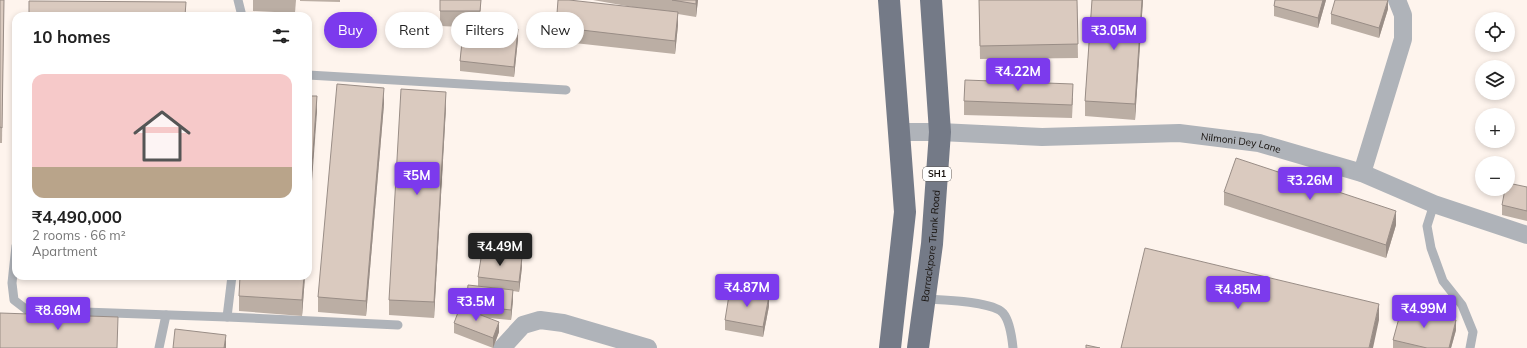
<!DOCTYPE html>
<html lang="en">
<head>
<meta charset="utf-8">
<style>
  body { margin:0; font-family:Mulish,sans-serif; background:#f2f2f2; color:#222; height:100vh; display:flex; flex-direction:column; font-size:15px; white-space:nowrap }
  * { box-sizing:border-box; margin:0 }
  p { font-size:13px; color:#767676 }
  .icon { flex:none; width:22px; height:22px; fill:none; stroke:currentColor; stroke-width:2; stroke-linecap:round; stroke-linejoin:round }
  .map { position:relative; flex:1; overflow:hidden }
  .drawer { position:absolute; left:12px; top:12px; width:300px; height:268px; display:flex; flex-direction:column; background:#fff; border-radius:12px; box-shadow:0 2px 6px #0003 }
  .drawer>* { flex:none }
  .top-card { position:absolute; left:324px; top:12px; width:380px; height:36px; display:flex; gap:8px }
  .buttons { position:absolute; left:1475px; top:12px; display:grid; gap:8px }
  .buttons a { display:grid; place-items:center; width:40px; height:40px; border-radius:50%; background:#fff; box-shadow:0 2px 6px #0003; font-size:20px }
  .price { position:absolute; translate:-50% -34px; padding:0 9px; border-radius:4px; background:#7c3aed; color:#fff; font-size:13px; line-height:26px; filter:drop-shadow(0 1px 2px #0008) }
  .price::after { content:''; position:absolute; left:50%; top:24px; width:12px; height:9px; margin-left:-6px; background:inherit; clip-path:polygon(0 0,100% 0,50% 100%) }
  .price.selected { background:#222; color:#fff }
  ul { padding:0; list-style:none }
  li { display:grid; align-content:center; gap:8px; height:212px; padding:0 20px }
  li+li { border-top:1px solid #e0e0e0 }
  li span { display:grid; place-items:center; height:124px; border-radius:12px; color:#555 }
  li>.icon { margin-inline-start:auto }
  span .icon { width:72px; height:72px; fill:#fffc; stroke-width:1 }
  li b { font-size:17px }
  h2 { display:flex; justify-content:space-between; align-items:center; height:48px; padding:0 20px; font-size:17px }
  .tag { padding:0 14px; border-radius:18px; background:#fff; box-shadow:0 2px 6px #0003; font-size:14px; line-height:36px }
  .tag.selected { background:#7c3aed; color:#fff }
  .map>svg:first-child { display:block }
</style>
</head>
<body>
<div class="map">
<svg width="1527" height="348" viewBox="0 0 1527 348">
  <rect width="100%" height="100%" fill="#fef4ed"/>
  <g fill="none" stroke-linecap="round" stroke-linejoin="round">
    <g stroke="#afb3b9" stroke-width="9">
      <polyline points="238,0 242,16"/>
      <polyline points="308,75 566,90"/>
      <polyline points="1434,204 1427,226 1431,248 1443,281 1462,305 1473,332 1470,348"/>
      <polyline points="16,246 12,283 14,300 27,310 227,317 232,276"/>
      <path d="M924,299c17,1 68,2 79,14 7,8 9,25 10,35"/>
      <polyline points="227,317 398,325"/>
      <polyline points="159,348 166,315"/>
    </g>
    <g stroke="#afb3b9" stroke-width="18">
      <path id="s1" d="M899,132h41l102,5 137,-4 80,10 103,30 72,31 93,31"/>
      <polyline points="1362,173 1403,39 1403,15 1397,0"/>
      <polyline points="502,348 523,325 540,320 563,323 648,348"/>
    </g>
    <g stroke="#747a87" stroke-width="22">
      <polyline points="889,0 905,212 890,348"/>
      <path id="s2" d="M918,348l14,-104 8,-112 -9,-132"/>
    </g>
  </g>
  <g fill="#bbaea4">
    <polygon points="0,0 4,0 2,143 0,143"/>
    <polygon points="253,0 296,0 295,13 253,11"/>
    <polygon points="300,0 340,0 340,2 300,1"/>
    <polygon points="440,0 481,0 480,25 518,39 514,77 460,71 460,61 463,27 440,26"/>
    <polygon points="593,0 698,0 696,17 678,14 678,25 675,54 556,41 556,27 638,8"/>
    <polygon points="979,0 1077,0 1078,58 980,59"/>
    <polygon points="1092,0 1143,0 1135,120 1085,116 1085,101"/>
    <polygon points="1275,0 1326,0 1318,28 1274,16 1274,6"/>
    <polygon points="1388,0 1388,9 1379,38 1331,24 1331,14"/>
    <polygon points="1073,98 1072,118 964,115 964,101"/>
    <polygon points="384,104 366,316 318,312 318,297"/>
    <polygon points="446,107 434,318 389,315 389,300"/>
    <polygon points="1527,187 1527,221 1502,215 1502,205"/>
    <polygon points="1224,192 1396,225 1386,258 1224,205"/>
    <polygon points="522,267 519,292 513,291 513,300 511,320 489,318 499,332 493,348 454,333 454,323 466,309 466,305 478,286 478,277"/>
    <polygon points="305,276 302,316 239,311 239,296"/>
    <polygon points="769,306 763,337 725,330 725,320"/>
    <polygon points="1456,330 1451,348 1393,348 1393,340"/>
  </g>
  <g fill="#998d86">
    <polygon points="696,0 698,0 696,17"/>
    <polygon points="1142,0 1143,0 1135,120 1135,104"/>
    <polygon points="1323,0 1326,0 1318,28 1318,18"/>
    <polygon points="1388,0 1388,9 1379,38 1379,28"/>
    <polygon points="678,12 678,25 675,54 675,41"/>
    <polygon points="518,29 518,39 514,77 514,67"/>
    <polygon points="384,88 384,104 366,316 366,301"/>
    <polygon points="446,92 446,107 434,318 434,302"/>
    <polygon points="317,96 317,112 308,236 308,221"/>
    <polygon points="1396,211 1396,225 1386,258 1386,245"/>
    <polygon points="522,257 522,267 519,292 519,282"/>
    <polygon points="304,276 305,276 302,316 302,300"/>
    <polygon points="513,290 513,300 511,320 511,310"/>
    <polygon points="769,296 769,306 763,337 763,327"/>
    <polygon points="1379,304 1379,320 1373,348 1369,348"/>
    <polygon points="1456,320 1456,330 1451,348 1449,348"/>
    <polygon points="499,322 499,332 493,348 493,338"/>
    <polygon points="226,335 226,348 224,348"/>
  </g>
  <g fill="#dacabf" stroke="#998d86">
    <polygon points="0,0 4,0 2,128 0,127"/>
    <polygon points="440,0 481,0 480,11 440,11"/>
    <polygon points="558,0 569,0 678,12 675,41 556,27"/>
    <polygon points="672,0 696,0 696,4"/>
    <polygon points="979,0 1077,0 1078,44 980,46"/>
    <polygon points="1092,0 1142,0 1135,104 1085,101"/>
    <polygon points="1275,0 1323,0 1318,18 1274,6"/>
    <polygon points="1335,0 1388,0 1379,28 1331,14"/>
    <polygon points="29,1 186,2 185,16 29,16"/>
    <polygon points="464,23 518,29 514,67 460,61"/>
    <polygon points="965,80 1073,84 1072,105 964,101"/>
    <polygon points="337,84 384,88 366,301 318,297"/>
    <polygon points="401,89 446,92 434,302 389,300"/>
    <polygon points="308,96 317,96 308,221"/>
    <polygon points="1236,158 1396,211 1386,245 1224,192"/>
    <polygon points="1508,183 1527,187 1527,211 1502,205 1505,189 1508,189"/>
    <polygon points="1145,248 1379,304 1369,348 1121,348"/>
    <polygon points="482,252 522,257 519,282 478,277"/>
    <polygon points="240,276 304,276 302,300 239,296"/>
    <polygon points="468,285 513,290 511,310 466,305"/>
    <polygon points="730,289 769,296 763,327 725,320"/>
    <polygon points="460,307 499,322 493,338 454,323"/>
    <polygon points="1402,307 1456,320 1449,348 1427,348 1393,340"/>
    <polygon points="0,313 118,317 117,348 0,348"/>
    <polygon points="175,329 226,335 224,348 173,348"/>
    <polygon points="1086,345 1100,348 1086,348"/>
  </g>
  <g text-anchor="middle" stroke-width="3" stroke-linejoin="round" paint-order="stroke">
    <rect fill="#fff" stroke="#5d5956" stroke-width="1" x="923" y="167" width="28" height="14" rx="3"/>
    <g font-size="9" font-weight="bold" fill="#17120e">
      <text x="937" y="177">SH1</text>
    </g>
    <g font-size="10" fill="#17120e" stroke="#fff">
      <text dy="4" stroke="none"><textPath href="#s1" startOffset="343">Nilmoni Dey Lane</textPath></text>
      <text dy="4" stroke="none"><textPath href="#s2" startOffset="103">Barrackpore Trunk Road</textPath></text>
    </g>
  </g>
</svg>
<div class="buttons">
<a><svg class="icon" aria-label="locate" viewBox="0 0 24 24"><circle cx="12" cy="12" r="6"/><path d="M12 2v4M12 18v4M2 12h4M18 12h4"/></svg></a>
<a><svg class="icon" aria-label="layers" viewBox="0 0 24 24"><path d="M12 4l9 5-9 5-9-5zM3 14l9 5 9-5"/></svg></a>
<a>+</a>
<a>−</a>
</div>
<b class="price" style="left:1114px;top:51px">₹3.05M</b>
<b class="price" style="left:1018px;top:92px">₹4.22M</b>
<b class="price" style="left:417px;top:196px">₹5M</b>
<b class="price" style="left:1310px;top:201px">₹3.26M</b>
<b class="price selected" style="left:500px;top:267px">₹4.49M</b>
<b class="price" style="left:747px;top:308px">₹4.87M</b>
<b class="price" style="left:1238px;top:310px">₹4.85M</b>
<b class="price" style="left:476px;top:322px">₹3.5M</b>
<b class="price" style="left:1424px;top:329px">₹4.99M</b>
<b class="price" style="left:58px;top:331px">₹8.69M</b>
<div class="top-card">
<a class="tag selected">Buy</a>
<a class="tag">Rent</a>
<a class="tag">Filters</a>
<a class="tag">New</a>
</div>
<section class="drawer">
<h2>10 homes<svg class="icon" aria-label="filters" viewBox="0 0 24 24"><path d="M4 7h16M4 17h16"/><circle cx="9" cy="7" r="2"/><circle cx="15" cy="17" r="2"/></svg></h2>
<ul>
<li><span style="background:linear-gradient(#f6c9c9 75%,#b9a48a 0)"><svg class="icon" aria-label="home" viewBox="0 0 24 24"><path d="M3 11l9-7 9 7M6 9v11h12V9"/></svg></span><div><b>₹4,490,000</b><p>2 rooms · 66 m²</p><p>Apartment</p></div></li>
</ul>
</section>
</div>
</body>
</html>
